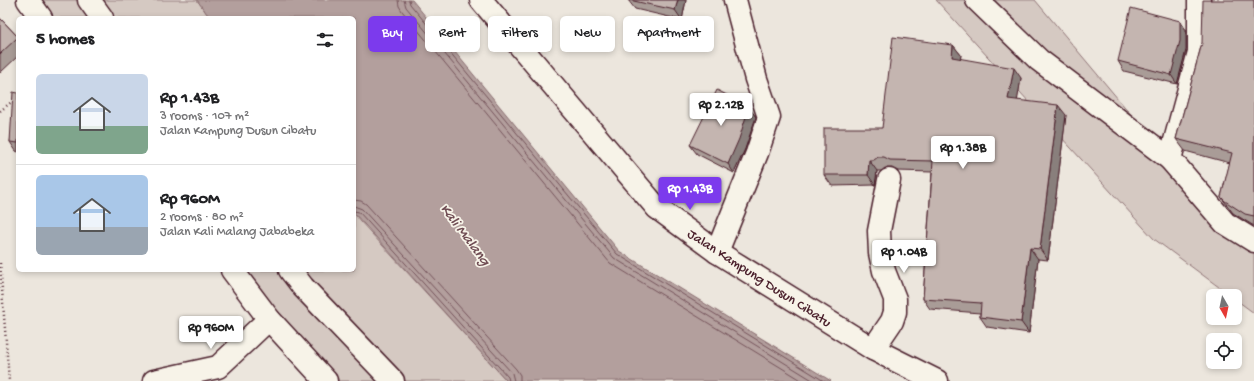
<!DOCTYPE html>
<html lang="en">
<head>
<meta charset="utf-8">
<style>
  body { margin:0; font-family:"Gochi Hand",sans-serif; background:#f6f6f6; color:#202124; height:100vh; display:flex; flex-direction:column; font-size:15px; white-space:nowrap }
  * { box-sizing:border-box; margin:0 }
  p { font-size:13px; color:#757577 }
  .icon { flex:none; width:22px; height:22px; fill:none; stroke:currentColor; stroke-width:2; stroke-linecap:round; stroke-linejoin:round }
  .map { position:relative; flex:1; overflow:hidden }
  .drawer { position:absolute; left:16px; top:16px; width:340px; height:256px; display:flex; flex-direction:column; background:#fff; border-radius:6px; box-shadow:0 2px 6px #0003 }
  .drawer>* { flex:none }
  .top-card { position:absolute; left:368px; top:16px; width:380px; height:36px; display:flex; gap:8px }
  .needle { width:26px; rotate:171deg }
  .buttons { position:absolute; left:1206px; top:289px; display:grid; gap:8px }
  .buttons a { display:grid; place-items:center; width:36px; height:36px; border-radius:6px; background:#fff; box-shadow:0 2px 6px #0003; font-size:20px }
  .price { position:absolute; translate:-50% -34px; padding:0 9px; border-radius:4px; background:#fff; color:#222; font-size:13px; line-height:26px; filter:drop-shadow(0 1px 2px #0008) }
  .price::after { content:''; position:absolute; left:50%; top:24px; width:12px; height:9px; margin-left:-6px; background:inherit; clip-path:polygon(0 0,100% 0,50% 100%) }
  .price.current { background:#7c3aed; color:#fff }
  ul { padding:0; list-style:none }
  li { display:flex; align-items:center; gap:12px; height:100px; padding:0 20px }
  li+li { border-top:1px solid #e0e0e0 }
  li span { display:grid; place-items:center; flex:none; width:112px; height:80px; border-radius:6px; color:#555 }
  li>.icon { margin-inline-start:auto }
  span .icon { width:48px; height:48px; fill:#fffc; stroke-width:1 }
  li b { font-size:17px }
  h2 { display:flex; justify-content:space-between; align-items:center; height:48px; padding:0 20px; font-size:17px }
  .pill { padding:0 14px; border-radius:6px; background:#fff; box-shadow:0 2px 6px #0003; font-size:14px; line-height:36px }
  .pill.current { background:#7c3aed; color:#fff }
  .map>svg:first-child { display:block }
</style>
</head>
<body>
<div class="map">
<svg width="1254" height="381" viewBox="0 0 1254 381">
  <rect width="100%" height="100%" fill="#ece6dd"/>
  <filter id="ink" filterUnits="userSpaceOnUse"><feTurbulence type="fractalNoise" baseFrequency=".025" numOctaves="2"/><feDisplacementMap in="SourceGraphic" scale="8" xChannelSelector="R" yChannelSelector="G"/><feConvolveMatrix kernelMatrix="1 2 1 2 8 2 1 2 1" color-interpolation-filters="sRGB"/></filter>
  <g filter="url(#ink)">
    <g fill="#d5c9c2" stroke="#907476">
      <polygon points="29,0 197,0 210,18 43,18"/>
      <polygon points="936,0 1035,0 1228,230 1254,245 1254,313 1235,299 1235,296 1231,296 1154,239"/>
      <polygon points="354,213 360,221 507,381 396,381 304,270 354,270"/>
      <polygon points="232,270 290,270 395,381 326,381"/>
    </g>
    <polygon fill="#b39f9d" stroke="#896c6f" points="197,0 412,0 619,251 831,381 507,381 354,213 354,18 210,18"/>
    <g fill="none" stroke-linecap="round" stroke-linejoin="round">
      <g stroke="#745259" stroke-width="1">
        <polyline points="398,0 399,6 402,11 610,263 803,381"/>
        <polyline points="404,0 406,7 614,258 814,381"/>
        <polyline points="409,0 410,4 617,254 824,381"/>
        <polyline points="354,200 361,201 366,204 516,369 520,375 520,381"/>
        <polyline points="354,206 362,209 512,373 514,381"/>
        <polyline points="354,211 359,212 508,377 509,381"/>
      </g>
      <g stroke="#4a1f2b" stroke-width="25">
        <g id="minor">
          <polyline points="481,0 657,208 717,252 873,349 937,381"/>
          <polyline points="977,0 1039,60 1170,159 1225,223 1254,241"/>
          <polyline points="1170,159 1199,52 1199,0"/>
          <polyline points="717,252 757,153 769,117 756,79 735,0"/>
          <polyline points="873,349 892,321 895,312 895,299 884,271 880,253 879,231 889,180"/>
          <polyline points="154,381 218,367 269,319"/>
        </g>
      </g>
      <g stroke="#4a1f2b" stroke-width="25">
        <g id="major">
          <polyline points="28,0 41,18"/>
          <polyline points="89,0 102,18"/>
          <polyline points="232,270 269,319 326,381"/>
          <polyline points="290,270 303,287 393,381"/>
        </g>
      </g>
      <g stroke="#4a1f2b" stroke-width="2.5" stroke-dasharray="1 3" stroke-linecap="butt">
        <polyline points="0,111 18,97"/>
        <polyline points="0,263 9,381"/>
      </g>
      <use href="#minor" stroke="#f7f3e8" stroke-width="22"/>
      <use href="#major" stroke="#f7f3e8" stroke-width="22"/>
    </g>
    <g fill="#a99c97" stroke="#4a1f2b">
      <polygon points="628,0 686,0 682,20 635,9"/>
      <polygon points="1254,0 1254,226 1233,213 1221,197 1230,163 1185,151 1176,139 1202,43"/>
      <polygon points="0,18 18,37 18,56 0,73"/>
      <polygon points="1180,21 1186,30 1186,50 1177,84 1124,71 1118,61"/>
      <polygon points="953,45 961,55 960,59 1021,78 1017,100 1066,115 1048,260 1038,259 1029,333 987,327 980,317 980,313 930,309 923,299 932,172 898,171 892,168 885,168 881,171 877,171 875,185 832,186 824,175 882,128"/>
      <polygon points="18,93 18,152 16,151 10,142"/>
      <polygon points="755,115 756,117 745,149 734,173 697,154 690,145"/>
    </g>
    <g fill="#897f7b" stroke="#4a1f2b">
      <polygon points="678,0 686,0 682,20 675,10"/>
      <polygon points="1180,21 1186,30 1186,50 1177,84 1171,75"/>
      <polygon points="953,45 961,55 959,68 952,57"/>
      <polygon points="1014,68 1021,78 1016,109 1008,99"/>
      <polygon points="1058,105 1066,115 1048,260 1040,249"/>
      <polygon points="748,106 756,117 745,149 734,173 728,164"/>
      <polygon points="869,160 877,171 875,185 868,175"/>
      <polygon points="1030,248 1038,259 1029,333 1021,322"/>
    </g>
    <g fill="#c4b5b0" stroke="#4a1f2b">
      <polygon points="629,0 678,0 675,10"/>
      <polygon points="1203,0 1254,0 1254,216 1245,214 1225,201 1221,197 1232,153 1176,139 1202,43"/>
      <polygon points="1131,8 1180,21 1180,41 1171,75 1118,61"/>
      <polygon points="0,18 18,37 0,54"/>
      <polygon points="893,37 953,45 952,57 1014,68 1008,99 1058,105 1040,249 1030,248 1021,322 980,317 981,303 923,299 933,161 890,160 884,157 878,157 874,160 869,160 868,175 824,175 824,128 882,128"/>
      <polygon points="717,90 748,106 749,107 739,139 728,164 690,145"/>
      <polygon points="13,92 18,93 18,143 10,142"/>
    </g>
  </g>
  <g text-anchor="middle" stroke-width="3.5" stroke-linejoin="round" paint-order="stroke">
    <g font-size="14" fill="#4a1f2b" stroke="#f7f3e8">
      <text transform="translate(760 277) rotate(33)" y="5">Jalan Kampung Dusun Cibatu</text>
    </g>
    <g font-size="15" font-style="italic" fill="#6f4c53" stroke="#f7f3e8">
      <text transform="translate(466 234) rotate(53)" y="5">Kali Malang</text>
    </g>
  </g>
</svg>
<div class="buttons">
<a><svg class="needle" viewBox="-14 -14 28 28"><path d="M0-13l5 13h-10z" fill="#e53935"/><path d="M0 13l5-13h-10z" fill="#757577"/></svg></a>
<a><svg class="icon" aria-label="locate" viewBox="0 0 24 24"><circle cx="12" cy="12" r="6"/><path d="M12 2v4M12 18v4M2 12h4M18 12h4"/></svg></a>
</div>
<b class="price" style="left:721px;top:127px">Rp 2.12B</b>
<b class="price" style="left:963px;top:170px">Rp 1.38B</b>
<b class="price current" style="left:690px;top:211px">Rp 1.43B</b>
<b class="price" style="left:904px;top:274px">Rp 1.04B</b>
<b class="price" style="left:211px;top:350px">Rp 960M</b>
<div class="top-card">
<a class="pill current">Buy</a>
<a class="pill">Rent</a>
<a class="pill">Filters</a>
<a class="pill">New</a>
<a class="pill">Apartment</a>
</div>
<section class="drawer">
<h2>5 homes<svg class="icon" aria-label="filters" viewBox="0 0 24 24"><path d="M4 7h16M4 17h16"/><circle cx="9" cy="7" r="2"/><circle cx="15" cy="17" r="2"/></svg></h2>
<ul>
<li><span style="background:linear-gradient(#c9d6e8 65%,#7fa58c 0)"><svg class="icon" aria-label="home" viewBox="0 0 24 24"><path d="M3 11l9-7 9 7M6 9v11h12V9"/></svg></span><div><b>Rp 1.43B</b><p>3 rooms · 107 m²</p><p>Jalan Kampung Dusun Cibatu</p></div></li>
<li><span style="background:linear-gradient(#a9c7e8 65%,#9aa5b1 0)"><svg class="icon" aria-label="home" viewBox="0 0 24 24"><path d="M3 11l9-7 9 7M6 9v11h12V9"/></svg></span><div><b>Rp 960M</b><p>2 rooms · 80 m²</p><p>Jalan Kali Malang Jababeka</p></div></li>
</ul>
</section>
</div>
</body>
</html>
